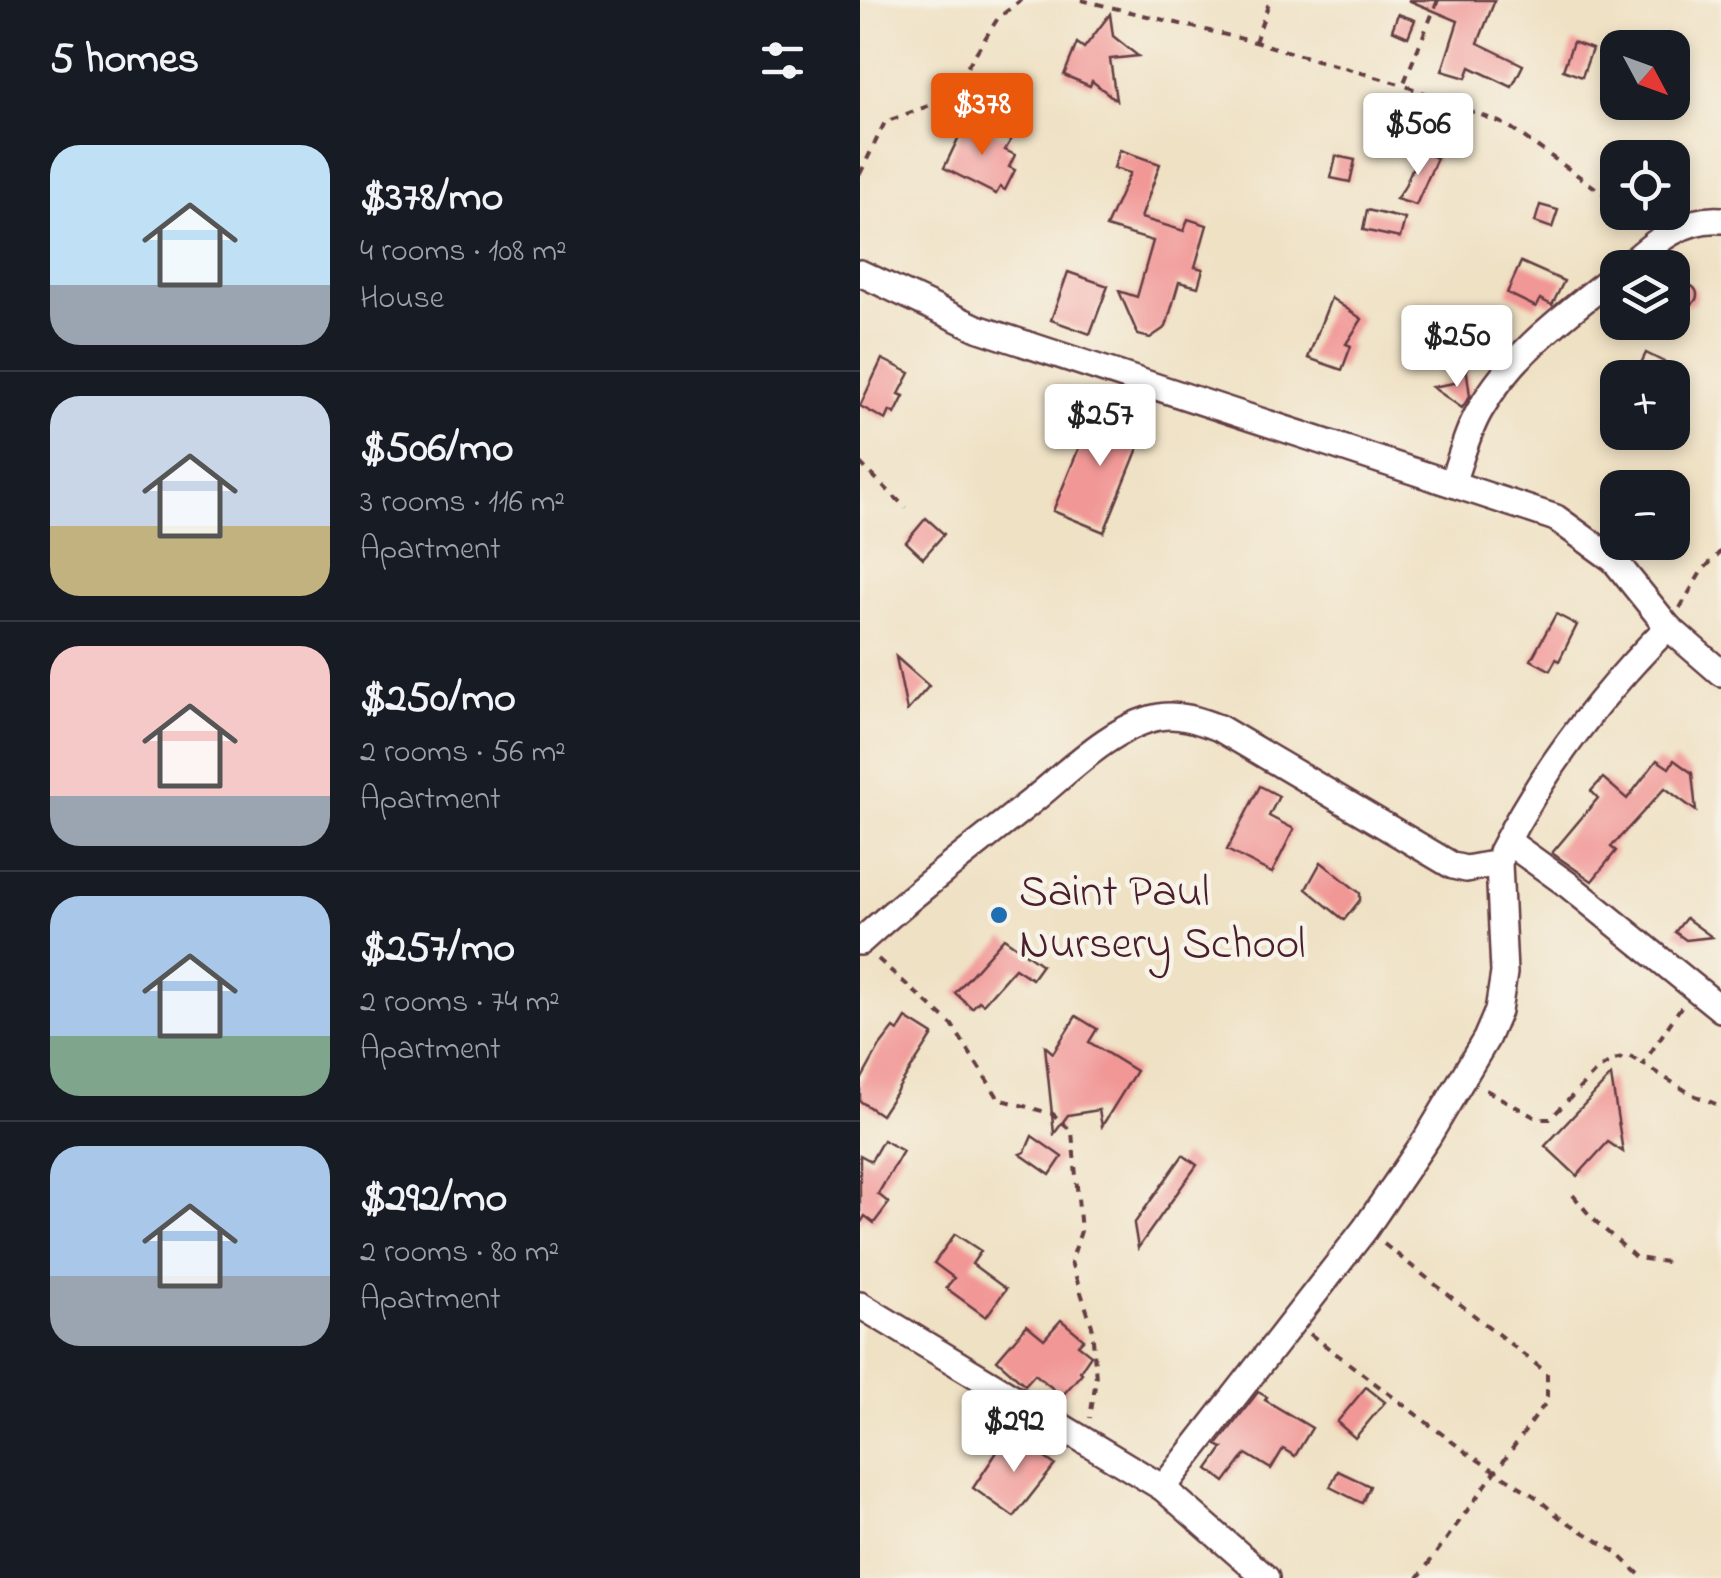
<!DOCTYPE html>
<html lang="en">
<head>
<meta charset="utf-8">
<style>
  body { margin:0; font-family:"Indie Flower",sans-serif; background:#242831; color:#f1f3f6; height:100vh; display:flex; flex-direction:column; font-size:38px; white-space:nowrap }
  * { box-sizing:border-box; margin:0 }
  p { font-size:32px; color:#9ea1a6 }
  .icon { flex:none; width:55px; height:55px; fill:none; stroke:currentColor; stroke-width:2; stroke-linecap:round; stroke-linejoin:round }
  .map { position:relative; flex:1; overflow:hidden }
  .panel { display:flex; flex-direction:column; background:#171b24; width:860px }
  .panel>* { flex:none }
  .needle { width:65px; rotate:131deg }
  .tools { position:absolute; left:740px; top:30px; display:grid; gap:20px }
  .tools a { display:grid; place-items:center; width:90px; height:90px; border-radius:20px; background:#171b24; box-shadow:0 5px 15px #0003; font-size:50px }
  .price { position:absolute; translate:-50% -85px; padding:0 22px; border-radius:10px; background:#fff; color:#222; font-size:32px; line-height:65px; filter:drop-shadow(0 2px 5px #0008) }
  .price::after { content:''; position:absolute; left:50%; top:60px; width:30px; height:22px; margin-left:-15px; background:inherit; clip-path:polygon(0 0,100% 0,50% 100%) }
  .price.active { background:#ea580c; color:#fff }
  ul { padding:0; list-style:none }
  li { display:flex; align-items:center; gap:30px; height:250px; padding:0 50px }
  li+li { border-top:2px solid #363941 }
  li span { display:grid; place-items:center; flex:none; width:280px; height:200px; border-radius:30px; color:#555 }
  li>.icon { margin-inline-start:auto }
  span .icon { width:120px; height:120px; fill:#fffc; stroke-width:1 }
  li b { font-size:42px }
  h2 { display:flex; justify-content:space-between; align-items:center; height:120px; padding:0 50px; font-size:42px }
  main { display:flex; flex:1; min-height:0 }
  .map>svg:first-child { display:block }
</style>
</head>
<body>
<main>
<section class="panel">
<h2>5 homes<svg class="icon" aria-label="filters" viewBox="0 0 24 24"><path d="M4 7h16M4 17h16"/><circle cx="9" cy="7" r="2"/><circle cx="15" cy="17" r="2"/></svg></h2>
<ul>
<li><span style="background:linear-gradient(#bfe0f5 70%,#9aa5b1 0)"><svg class="icon" aria-label="home" viewBox="0 0 24 24"><path d="M3 11l9-7 9 7M6 9v11h12V9"/></svg></span><div><b>$378/mo</b><p>4 rooms · 108 m²</p><p>House</p></div></li>
<li><span style="background:linear-gradient(#c9d6e8 65%,#c2b280 0)"><svg class="icon" aria-label="home" viewBox="0 0 24 24"><path d="M3 11l9-7 9 7M6 9v11h12V9"/></svg></span><div><b>$506/mo</b><p>3 rooms · 116 m²</p><p>Apartment</p></div></li>
<li><span style="background:linear-gradient(#f6c9c9 75%,#9aa5b1 0)"><svg class="icon" aria-label="home" viewBox="0 0 24 24"><path d="M3 11l9-7 9 7M6 9v11h12V9"/></svg></span><div><b>$250/mo</b><p>2 rooms · 56 m²</p><p>Apartment</p></div></li>
<li><span style="background:linear-gradient(#a9c7e8 70%,#7fa58c 0)"><svg class="icon" aria-label="home" viewBox="0 0 24 24"><path d="M3 11l9-7 9 7M6 9v11h12V9"/></svg></span><div><b>$257/mo</b><p>2 rooms · 74 m²</p><p>Apartment</p></div></li>
<li><span style="background:linear-gradient(#a9c7e8 65%,#9aa5b1 0)"><svg class="icon" aria-label="home" viewBox="0 0 24 24"><path d="M3 11l9-7 9 7M6 9v11h12V9"/></svg></span><div><b>$292/mo</b><p>2 rooms · 80 m²</p><p>Apartment</p></div></li>
</ul>
</section>
<div class="map">
<svg width="861" height="1578" viewBox="0 0 861 1578">
  <rect width="100%" height="100%" fill="#f7f3e8"/>
  <filter id="ink" filterUnits="userSpaceOnUse"><feTurbulence type="fractalNoise" baseFrequency=".01" numOctaves="2"/><feDisplacementMap in="SourceGraphic" scale="20" xChannelSelector="R" yChannelSelector="G"/><feConvolveMatrix kernelMatrix="1 2 1 2 8 2 1 2 1" color-interpolation-filters="sRGB"/></filter>
  <filter id="wash" filterUnits="userSpaceOnUse"><feTurbulence type="fractalNoise" baseFrequency=".0048" numOctaves="4" result="noise"/><feDisplacementMap in="SourceGraphic" scale="40" xChannelSelector="R" yChannelSelector="G"/><feGaussianBlur stdDeviation="2.25" result="paint"/><feColorMatrix in="noise" values="0 0 0 0 0 0 0 0 0 0 0 0 0 0 0 0 0 1.4 0 .05"/><feComposite in="paint" operator="in"/></filter>
  <g filter="url(#wash)">
    <rect width="100%" height="100%" fill="#efe1c4"/>
    <g id="blocks">
      <g fill="#f19796">
        <polygon points="548,0 635,0 618,43 663,65 652,87 610,67 606,78 582,71 598,21"/>
        <polygon points="250,14 253,36 278,56 250,59 256,100 232,81 230,86 204,75 217,43 224,48"/>
        <polygon points="538,14 555,20 548,37 532,30"/>
        <polygon points="713,42 732,49 722,77 703,70"/>
        <polygon points="107,120 151,140 145,150 155,155 149,167 155,170 145,190 140,187 136,194 84,168"/>
        <polygon points="260,150 300,164 281,218 324,231 328,219 347,225 335,267 343,269 338,287 319,282 306,327 290,338 278,335 259,291 277,297 293,241 246,227 270,173 254,168"/>
        <polygon points="560,150 577,158 556,205 536,199 544,188"/>
        <polygon points="476,156 495,160 490,182 471,178"/>
        <polygon points="680,205 698,210 692,228 675,222"/>
        <polygon points="507,210 545,219 540,238 503,230"/>
        <polygon points="661,262 704,281 692,305 680,299 676,307 647,293"/>
        <polygon points="208,272 248,286 230,334 191,320"/>
        <circle cx="827" cy="295" r="10"/>
        <polygon points="471,298 502,319 486,344 491,346 482,370 448,358"/>
        <polygon points="786,353 808,364 801,378 774,378"/>
        <polygon points="22,359 50,373 39,394 44,396 35,414 30,411 26,420 0,406"/>
        <polygon points="606,366 610,396 602,408 572,387 594,383"/>
        <polygon points="236,406 287,426 244,532 193,511"/>
        <polygon points="66,518 84,534 63,558 46,542"/>
        <polygon points="696,614 717,625 699,661 696,659 690,670 671,660"/>
        <polygon points="36,657 69,686 47,711"/>
        <polygon points="797,760 809,768 814,760 832,773 836,811 805,788 751,847 756,851 732,881 692,853 738,798 731,791 743,778 767,799"/>
        <polygon points="400,786 419,796 409,816 434,829 412,873 367,850"/>
        <polygon points="461,862 500,893 500,900 484,920 446,889"/>
        <polygon points="826,918 852,937 826,940 815,932"/>
        <polygon points="144,938 182,965 172,979 155,968 123,1004 119,1001 112,1008 95,993"/>
        <polygon points="216,1016 237,1029 229,1042 276,1071 242,1126 239,1110 208,1115 194,1134 185,1046 193,1053"/>
        <polygon points="46,1018 73,1035 21,1115 0,1101 0,1082 20,1046 34,1028 38,1031"/>
        <polygon points="751,1076 763,1152 748,1142 717,1176 685,1146"/>
        <polygon points="172,1136 202,1157 190,1175 160,1154 165,1152"/>
        <polygon points="23,1140 43,1151 18,1194 29,1203 14,1223 5,1216 0,1224 0,1155 11,1161"/>
        <polygon points="323,1155 337,1165 278,1248 274,1224"/>
        <polygon points="95,1234 121,1251 112,1264 146,1289 126,1317 86,1288 94,1278 74,1263"/>
        <polygon points="201,1320 224,1339 218,1345 231,1355 220,1371 222,1373 202,1396 175,1374 165,1385 137,1360 167,1325 184,1339"/>
        <polygon points="506,1387 525,1402 495,1438 477,1422"/>
        <polygon points="398,1392 407,1397 405,1400 452,1428 435,1456 423,1449 411,1469 386,1454 365,1482 348,1469 363,1448 357,1445"/>
        <polygon points="162,1434 177,1445 174,1450 195,1465 154,1517 113,1488 145,1440 153,1446"/>
        <polygon points="478,1471 510,1486 502,1503 470,1487"/>
      </g>
    </g>
  </g>
  <g filter="url(#ink)">
    <use href="#blocks" fill-opacity="0" stroke="#633c42" stroke-width="2.5"/>
    <g fill="none" stroke-linecap="round" stroke-linejoin="round">
      <g stroke="#633c42" stroke-width="30">
        <g id="minor">
          <path d="M765,268c28,-24 57,-51 96,-48"/>
          <polyline points="0,273 117,328 696,518 754,560 808,627 861,673"/>
          <path d="M592,483c9,-25 15,-51 28,-73 33,-58 87,-96 138,-137"/>
          <polyline points="647,841 707,884 861,1009"/>
          <path d="M0,942c55,-50 114,-95 172,-141 36,-29 80,-75 127,-84 20,-4 41,4 60,11l234,138 13,3 33,-6"/>
          <polyline points="0,1305 303,1488 406,1578"/>
          <path d="M303,1488l202,-259 62,-91 59,-99 12,-28 6,-38 -5,-110 2,-11c43,-84 101,-159 167,-225"/>
        </g>
      </g>
      <g stroke="#633c42" stroke-width="4" stroke-dasharray="8 8" stroke-linecap="butt">
        <polyline points="221,0 395,42 543,85"/>
        <polyline points="578,0 543,85 647,125 758,204"/>
        <polyline points="395,42 410,0"/>
        <polyline points="0,174 25,122 68,106 97,83 138,18 161,0"/>
        <polyline points="770,212 782,221"/>
        <polyline points="0,463 46,508"/>
        <polyline points="820,608 841,572 861,551"/>
        <polyline points="18,959 92,1025 139,1099 193,1114 212,1132 221,1231 211,1262 232,1326 236,1379 230,1418"/>
        <polyline points="821,1007 783,1064 831,1094 861,1106"/>
        <polyline points="626,1090 678,1119 690,1119 736,1071 754,1060 770,1056 783,1064"/>
        <polyline points="713,1195 731,1217 776,1258 807,1262"/>
        <polyline points="524,1244 687,1373 687,1401 558,1578"/>
        <polyline points="450,1334 607,1453 676,1497 699,1517 756,1552 783,1578"/>
      </g>
      <use href="#minor" stroke="#fff" stroke-width="25"/>
    </g>
  </g>
  <circle fill="#1f6fb2" stroke="#f7f3e8" stroke-width="4" cx="139" cy="915" r="10"/>
  <g text-anchor="middle" stroke-width="9" stroke-linejoin="round" paint-order="stroke">
    <g font-size="45" fill="#4a1f2b" stroke="#f7f3e8" text-anchor="start">
      <text x="159" y="905">Saint Paul<tspan x="159" dy="52">Nursery School</tspan></text>
    </g>
  </g>
</svg>
<div class="tools">
<a><svg class="needle" viewBox="-14 -14 28 28"><path d="M0-13l5 13h-10z" fill="#e53935"/><path d="M0 13l5-13h-10z" fill="#9ea1a6"/></svg></a>
<a><svg class="icon" aria-label="locate" viewBox="0 0 24 24"><circle cx="12" cy="12" r="6"/><path d="M12 2v4M12 18v4M2 12h4M18 12h4"/></svg></a>
<a><svg class="icon" aria-label="layers" viewBox="0 0 24 24"><path d="M12 4l9 5-9 5-9-5zM3 14l9 5 9-5"/></svg></a>
<a>+</a>
<a>−</a>
</div>
<b class="price active" style="left:122px;top:158px">$378</b>
<b class="price" style="left:558px;top:178px">$506</b>
<b class="price" style="left:597px;top:390px">$250</b>
<b class="price" style="left:240px;top:469px">$257</b>
<b class="price" style="left:154px;top:1475px">$292</b>
</div>
</main>
</body>
</html>
